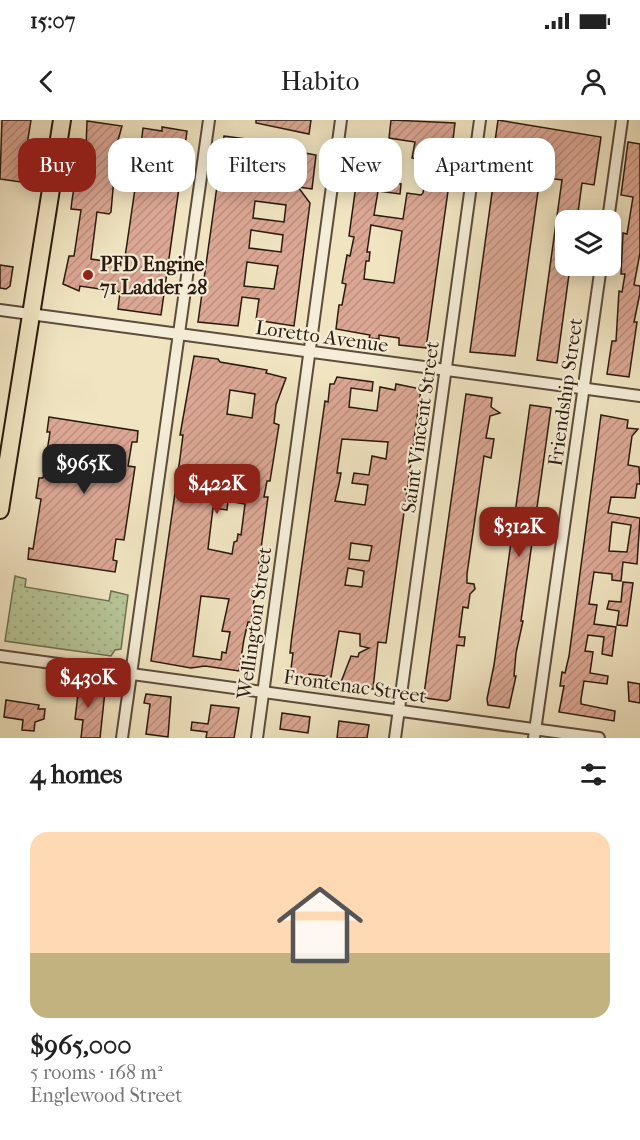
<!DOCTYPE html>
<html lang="en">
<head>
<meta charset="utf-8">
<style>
  body { margin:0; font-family:"IM FELL French Canon",serif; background:#f2f2f2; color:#222; height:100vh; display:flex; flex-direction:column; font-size:22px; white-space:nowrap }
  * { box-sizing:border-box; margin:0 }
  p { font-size:20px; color:#767676 }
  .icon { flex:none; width:33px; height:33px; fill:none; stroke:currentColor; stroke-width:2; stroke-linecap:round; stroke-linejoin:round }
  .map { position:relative; height:618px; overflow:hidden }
  .panel { display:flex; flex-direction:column; background:#fff; flex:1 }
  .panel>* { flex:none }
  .guide { position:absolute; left:18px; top:18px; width:604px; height:54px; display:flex; gap:12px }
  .fabs { position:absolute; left:555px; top:90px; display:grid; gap:12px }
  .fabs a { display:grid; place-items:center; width:66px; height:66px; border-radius:12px; background:#fff; box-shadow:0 3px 15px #0003; font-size:30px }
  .price { position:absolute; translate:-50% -51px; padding:0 14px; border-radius:12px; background:#8f2418; color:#fff; font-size:20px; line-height:39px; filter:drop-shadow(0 2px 3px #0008) }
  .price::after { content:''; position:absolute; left:50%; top:36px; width:18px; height:14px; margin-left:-9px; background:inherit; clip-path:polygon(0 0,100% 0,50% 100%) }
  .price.active { background:#222; color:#fff }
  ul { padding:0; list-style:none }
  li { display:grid; align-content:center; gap:12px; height:318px; padding:0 30px }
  li span { display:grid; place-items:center; height:186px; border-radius:18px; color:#555 }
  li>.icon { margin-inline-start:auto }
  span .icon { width:108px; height:108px; fill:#fffc; stroke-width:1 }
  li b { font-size:26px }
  h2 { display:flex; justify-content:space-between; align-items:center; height:72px; padding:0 30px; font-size:26px }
  .tag { padding:0 21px; border-radius:18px; background:#fff; box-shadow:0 3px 15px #0003; font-size:21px; line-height:54px }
  .tag.active { background:#8f2418; color:#fff }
  .status { display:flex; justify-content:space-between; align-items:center; height:42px; padding:0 30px; background:#fff; direction:ltr }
  .status svg { height:16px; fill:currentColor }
  header { display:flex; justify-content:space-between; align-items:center; height:78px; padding:0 30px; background:#fff; font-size:27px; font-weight:600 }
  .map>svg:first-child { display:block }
</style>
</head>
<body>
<div class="status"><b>15:07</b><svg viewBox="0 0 49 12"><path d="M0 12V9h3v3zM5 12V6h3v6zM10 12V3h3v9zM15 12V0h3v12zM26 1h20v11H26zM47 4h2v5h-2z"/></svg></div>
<header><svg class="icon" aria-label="back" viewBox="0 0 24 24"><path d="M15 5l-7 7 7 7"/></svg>Habito<svg class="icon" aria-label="person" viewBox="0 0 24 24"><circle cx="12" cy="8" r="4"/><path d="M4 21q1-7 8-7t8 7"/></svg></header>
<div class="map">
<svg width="640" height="618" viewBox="0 0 640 618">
  <defs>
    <pattern id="grass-dots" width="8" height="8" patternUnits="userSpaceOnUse" patternTransform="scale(1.5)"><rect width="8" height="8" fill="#b6c596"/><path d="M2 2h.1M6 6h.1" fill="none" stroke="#9da980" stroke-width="1.8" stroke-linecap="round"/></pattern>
    <pattern id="building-hatch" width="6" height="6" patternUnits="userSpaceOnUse" patternTransform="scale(1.5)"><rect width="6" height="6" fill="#dba794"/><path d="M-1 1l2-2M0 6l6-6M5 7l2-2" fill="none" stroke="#bc8f7e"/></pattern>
  </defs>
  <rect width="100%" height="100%" fill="#f0e4c1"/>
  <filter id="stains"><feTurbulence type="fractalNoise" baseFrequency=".00333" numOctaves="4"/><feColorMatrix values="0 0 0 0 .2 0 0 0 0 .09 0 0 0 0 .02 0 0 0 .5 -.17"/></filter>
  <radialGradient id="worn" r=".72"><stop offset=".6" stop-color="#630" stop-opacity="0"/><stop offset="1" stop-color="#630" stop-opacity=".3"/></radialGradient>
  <polygon fill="url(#grass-dots)" stroke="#707052" stroke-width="1.5" points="15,456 26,459 25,467 109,481 111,471 128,475 121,529 115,530 111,536 5,521"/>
  <g fill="url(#building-hatch)" stroke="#2a1a0e" stroke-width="1.5" fill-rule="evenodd">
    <polygon points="2,0 31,0 21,62 0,59"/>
    <polygon points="256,0 311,0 309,14 256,3"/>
    <path d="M391,0l64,3 -3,25 6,1 -6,35h-3l-23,164 -27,-3v-7l-20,-3v4l-10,-1 1,-3 -34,-6 3,-24h3l4,-21 -4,-1 5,-28 3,1 4,-19 -5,-1 11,-80 22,3 -2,22 21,3 -1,10 -22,-3 -4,24 29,4 4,-26 14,2 2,-2 5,-32 -16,-3 3,-16 -26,-4zM371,105l31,6 -8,52 -30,-4 2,-18h3l1,-9h-3z"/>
    <polygon points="498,0 601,17 594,65 582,63 577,100 566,100 566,146 570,147 557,243 537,240 562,60 540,57 515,236 470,232 495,51 491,50"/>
    <polygon points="87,1 122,6 117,24 111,92 109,94 97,92 91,139 124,144 137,55 151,57 155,36 140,34 143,8 162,11 162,7 187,11 161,195 118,189 120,172 80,166 79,171 63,164 69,136 74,136 81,90 71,89 72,80 81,28 86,29"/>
    <path d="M224,16l61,8 -1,5 32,6 -4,34 -14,-2 12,16 -16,123 -38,-6 3,-21 -17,-2 -4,29 -40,-4zM264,34l24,4 -1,16 -26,-2zM255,81l31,4 -2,17 -31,-4zM251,110l32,5 -2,17 -32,-4zM247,142l31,4 -4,23 -30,-3z"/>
    <polygon points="628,22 640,24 640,133 634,165 640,166 640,173 634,202 637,202 629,257 607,254 612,221 616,221 619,171 622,172 625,154 621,154 623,113 627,114 633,77 621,75"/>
    <polygon points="0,145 13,147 10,166 6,169 0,168"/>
    <path d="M194,236l24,3 2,3 47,8 -1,3 20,5 -10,27 -2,18 5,2 -4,25 -5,31h-3l-3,16h4l-17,125h-3l-4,17 -5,32 -34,-5 -14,2 -40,-7 29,-203 3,-23h-3zM230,270l25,4 -3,24 -25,-4zM228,381l17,3 -4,31 -3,-1 -1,7 -3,1 -2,12 -24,-5 5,-41 14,2zM201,476l28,3 -7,32 8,1 -4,21 -4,-1 -1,8 -28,-4z"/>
    <path d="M337,257l36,5 -1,9 -21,-3 -2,19 28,4 3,-24 15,3 1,-6 25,5 -35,254 -8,-1 -5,47 -32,-7 10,-26 7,1 1,-4 10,-5 -9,-2v-12l-21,-3 -8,46 -22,-3 -1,6 -18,-3 3,-24h-3l2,-18 33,-234 3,1 2,-18h4zM342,319l46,3 -2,17 -14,-3 -3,19 -15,-2 -2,10 16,2 -3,20 -30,-4 4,-17 2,-11h-4zM351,423l21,3 -3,15 -20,-2zM348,448l16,3 -2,16 -17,-2z"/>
    <polygon points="466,274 492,278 491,287 500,293 490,296 486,318 494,319 491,338 484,336 467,454 467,463 474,464 475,469 470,474 468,488 463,487 459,517 465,517 464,526 457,525 450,579 447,581 425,578 424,574"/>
    <polygon points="530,285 551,288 521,501 523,501 516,533 514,556 516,556 509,588 488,585 487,579 494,545"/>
    <path d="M601,295l27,5 -1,8 11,1 -6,7 -4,29 11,2 1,17h-3l-2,14 -24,-1 -3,16 32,5 -3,46 -14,-2 -2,19 -9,-1v-6l-18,-2 -5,32 8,1 -3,19 22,3 -4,29 -10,-2 2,-17 -16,-2 -3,16 8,1 -3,21 18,3 -1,8 -23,-3 -3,18v5l34,7 -1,10 -55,-9 5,-26h-4l2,-14 3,1 4,-17zM612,402l19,3 -4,27 -18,-1z"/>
    <polygon points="49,297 138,311 137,322 132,322 128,346 135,347 124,420 116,419 113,440 117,441 115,452 28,439 29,428 33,429 41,379 36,378 39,358 43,358 50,312 47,312"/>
    <polygon points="623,462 633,463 627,506 617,505 619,491 607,489 609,481 621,482"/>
    <polygon points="62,562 105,571 100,618 81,618 83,600 75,599 78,574 61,572"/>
    <polygon points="628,562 640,564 640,583 629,581"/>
    <polygon points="146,574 171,577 168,617 146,614 150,584 144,583"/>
    <polygon points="6,580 39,585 38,589 45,589 44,599 35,602 34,611 22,610 23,600 4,597"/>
    <polygon points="211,585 239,588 234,618 206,618 207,612 191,610 192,602 208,604"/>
    <polygon points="282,593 310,597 308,613 280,609"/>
    <polygon points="339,601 369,605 367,618 337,618"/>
  </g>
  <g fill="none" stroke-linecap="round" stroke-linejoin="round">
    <g stroke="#5c4c3b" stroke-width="14">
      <g id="street">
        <polyline points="608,100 622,0"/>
        <polyline points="0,190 640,276"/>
        <polyline points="0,536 599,618"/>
        <polyline points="122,618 209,0"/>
        <polyline points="257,618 341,0"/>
        <polyline points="395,618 480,0"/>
        <polyline points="534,618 601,146"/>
      </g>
    </g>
    <g stroke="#2a1a0e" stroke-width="20">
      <polyline id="primary" points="0,390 62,0"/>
    </g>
    <use href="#street" stroke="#f5edd7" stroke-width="10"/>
    <use href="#primary" stroke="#f0e4c1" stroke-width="16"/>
  </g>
  <circle fill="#8f2418" stroke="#f5edd7" stroke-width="2" cx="88" cy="155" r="6"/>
  <g text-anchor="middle" stroke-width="4.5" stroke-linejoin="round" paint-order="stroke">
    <g font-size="20" font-weight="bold" fill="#2a1a0e" stroke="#f5edd7" text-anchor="start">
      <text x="100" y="151">PFD Engine<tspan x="100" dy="23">71 Ladder 28</tspan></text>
    </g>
    <g font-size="20" fill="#2a1a0e" stroke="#f5edd7">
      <text transform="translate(322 216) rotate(8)" y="7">Loretto Avenue</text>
      <text transform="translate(565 272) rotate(-82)" y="7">Friendship Street</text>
      <text transform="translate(420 307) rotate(-82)" y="7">Saint Vincent Street</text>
      <text transform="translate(254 503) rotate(-82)" y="7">Wellington Street</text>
      <text transform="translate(355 566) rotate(8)" y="7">Frontenac Street</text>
    </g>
  </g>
  <rect width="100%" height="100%" filter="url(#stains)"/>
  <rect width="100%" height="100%" fill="url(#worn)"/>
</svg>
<div class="fabs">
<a><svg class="icon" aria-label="layers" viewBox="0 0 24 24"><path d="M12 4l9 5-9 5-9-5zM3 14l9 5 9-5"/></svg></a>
</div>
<b class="price active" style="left:84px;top:375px">$965K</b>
<b class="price" style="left:217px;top:395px">$422K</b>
<b class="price" style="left:519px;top:438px">$312K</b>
<b class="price" style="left:88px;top:589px">$430K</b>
<div class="guide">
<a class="tag active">Buy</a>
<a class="tag">Rent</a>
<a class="tag">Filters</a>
<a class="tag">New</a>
<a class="tag">Apartment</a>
</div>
</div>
<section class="panel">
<h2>4 homes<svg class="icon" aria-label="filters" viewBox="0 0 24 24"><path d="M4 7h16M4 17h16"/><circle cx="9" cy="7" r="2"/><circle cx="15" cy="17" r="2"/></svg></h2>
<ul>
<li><span style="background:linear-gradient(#ffd9b3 65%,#c2b280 0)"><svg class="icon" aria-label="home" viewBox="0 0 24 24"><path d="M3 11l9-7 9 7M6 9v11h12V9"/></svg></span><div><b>$965,000</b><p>5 rooms · 168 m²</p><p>Englewood Street</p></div></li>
</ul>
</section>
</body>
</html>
